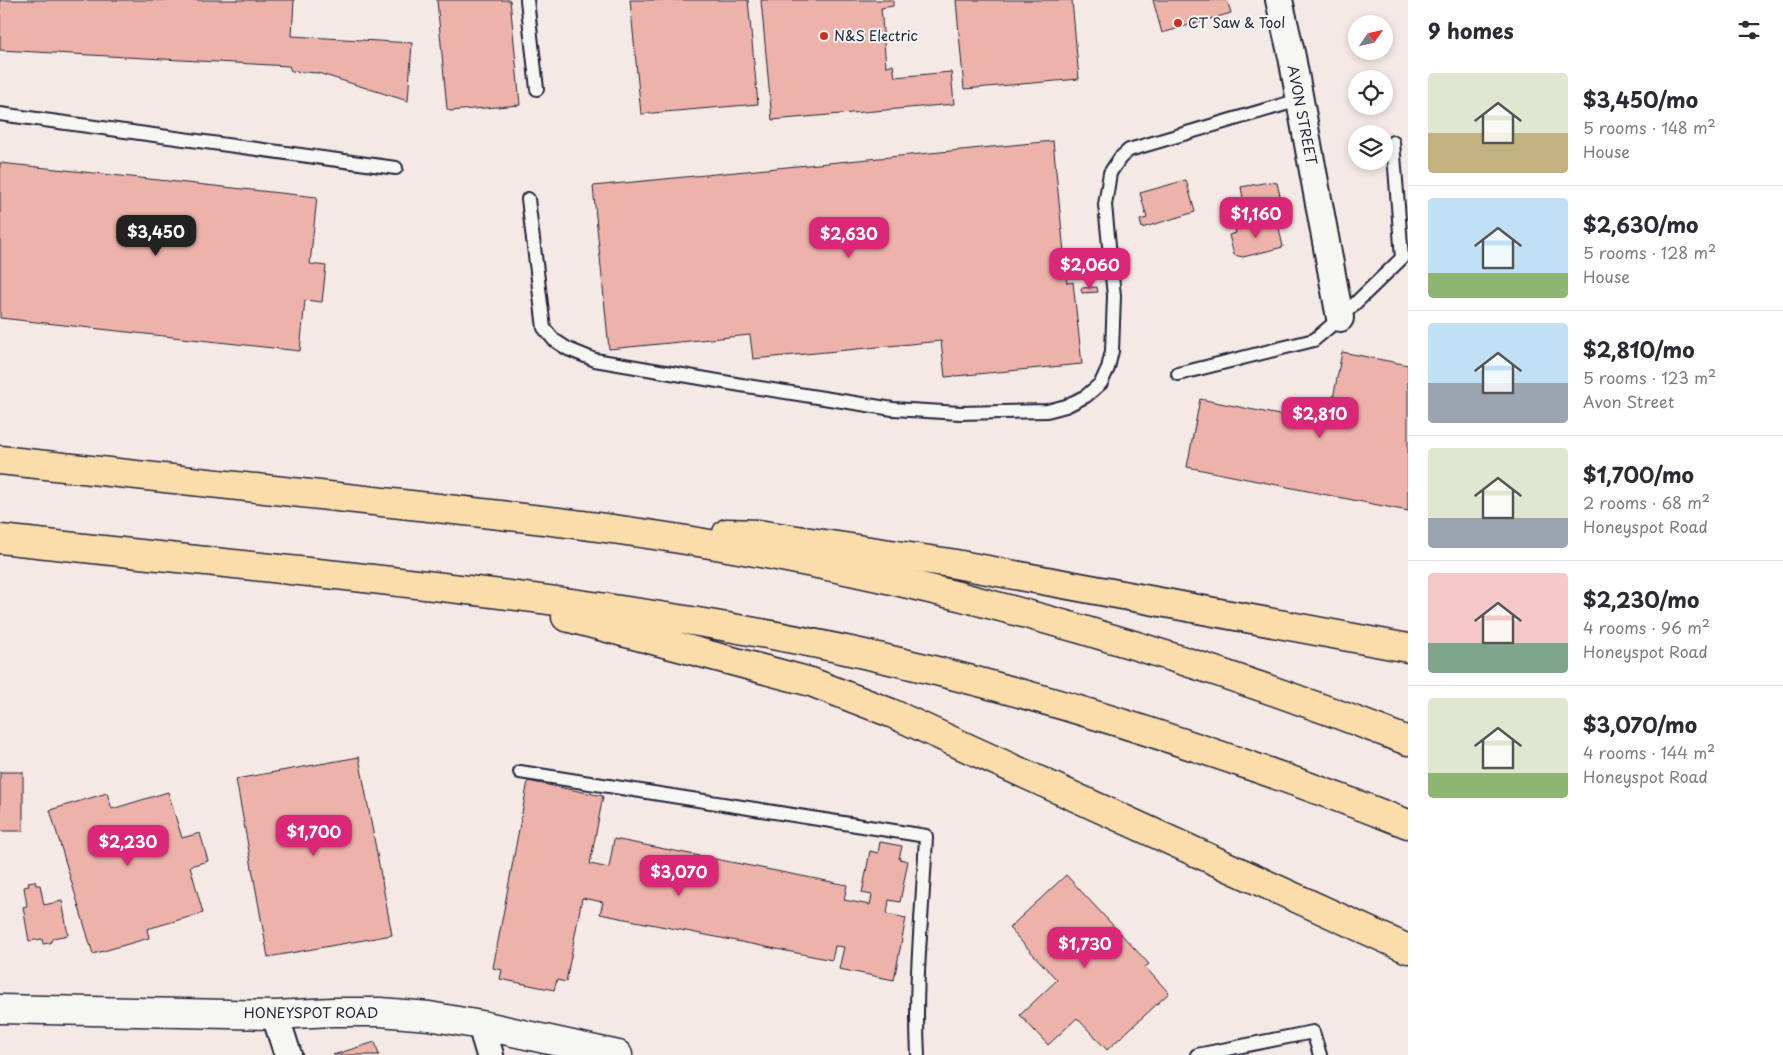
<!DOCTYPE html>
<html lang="en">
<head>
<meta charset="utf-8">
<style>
  body { margin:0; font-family:"Playpen Sans",sans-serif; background:#f2f2f3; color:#2b2b33; height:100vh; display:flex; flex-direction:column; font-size:19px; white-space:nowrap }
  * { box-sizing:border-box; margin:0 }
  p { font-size:16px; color:#7c7c81 }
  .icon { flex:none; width:28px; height:28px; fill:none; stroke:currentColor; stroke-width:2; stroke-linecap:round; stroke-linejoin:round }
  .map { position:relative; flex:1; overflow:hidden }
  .details { display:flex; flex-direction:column; background:#fff; width:375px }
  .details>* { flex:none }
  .needle { width:32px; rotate:56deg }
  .fabs { position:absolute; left:1348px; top:15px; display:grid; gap:10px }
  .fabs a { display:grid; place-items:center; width:45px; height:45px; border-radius:50%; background:#fff; box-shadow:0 2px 8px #0003; font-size:25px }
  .price { position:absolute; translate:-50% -42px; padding:0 11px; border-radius:10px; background:#db2777; color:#fff; font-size:16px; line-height:32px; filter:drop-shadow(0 1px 2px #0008) }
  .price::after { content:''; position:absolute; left:50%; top:30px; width:15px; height:11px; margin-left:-8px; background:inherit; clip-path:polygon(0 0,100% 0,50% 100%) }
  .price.active { background:#222; color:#fff }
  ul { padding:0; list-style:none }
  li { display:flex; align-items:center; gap:15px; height:125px; padding:0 20px }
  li+li { border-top:1px solid #e1e1e2 }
  li span { display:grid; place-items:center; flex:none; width:140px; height:100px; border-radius:5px; color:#555 }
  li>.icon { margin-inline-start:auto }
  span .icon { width:60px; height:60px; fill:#fffc; stroke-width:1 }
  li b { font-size:21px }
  h2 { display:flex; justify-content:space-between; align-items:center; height:60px; padding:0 20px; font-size:21px }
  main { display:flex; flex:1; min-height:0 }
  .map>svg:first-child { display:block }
</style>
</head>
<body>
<main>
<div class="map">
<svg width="1408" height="1055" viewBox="0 0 1408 1055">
  <rect width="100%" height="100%" fill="#f4e9e4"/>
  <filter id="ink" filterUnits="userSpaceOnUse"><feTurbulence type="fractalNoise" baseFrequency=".02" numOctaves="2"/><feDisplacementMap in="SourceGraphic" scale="10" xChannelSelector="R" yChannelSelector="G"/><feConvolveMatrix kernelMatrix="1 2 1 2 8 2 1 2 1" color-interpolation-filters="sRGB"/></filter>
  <g filter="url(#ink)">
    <g fill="#edb3aa" stroke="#22223b">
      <polygon points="0,0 294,0 292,36 412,43 408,101 318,73 291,71 289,66 0,50"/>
      <polygon points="437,0 510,0 520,105 450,111 447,109"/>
      <polygon points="630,0 748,0 758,104 641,114"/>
      <polygon points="761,0 893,0 893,6 881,8 886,66 893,65 895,77 951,72 954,104 772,120"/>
      <polygon points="956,0 1072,0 1079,79 964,89"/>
      <polygon points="1153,0 1227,0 1231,13 1162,33"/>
      <polygon points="1053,141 1067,283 1073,282 1082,364 945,377 941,341 753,359 750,335 609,349 593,186"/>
      <polygon points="0,163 317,197 310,264 326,266 322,302 305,300 300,351 0,318"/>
      <polygon points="1186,180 1195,212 1142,228 1140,220 1147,218 1140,193"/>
      <polygon points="1269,182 1277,183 1281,200 1245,209 1241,187"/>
      <polygon points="1277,219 1283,247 1243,257 1234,255 1229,235 1236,233 1235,230"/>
      <polygon points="1097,287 1098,292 1082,293 1081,288"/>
      <polygon points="1342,352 1408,365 1408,511 1187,467 1200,399 1328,425"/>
      <polygon points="359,757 392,935 268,957 236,779"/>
      <rect x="0" y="772" width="23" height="59"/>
      <polygon points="528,781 603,796 590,864 609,868 614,839 847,885 844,900 870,905 872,895 862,893 870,851 878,853 880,842 902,846 899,859 908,861 900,902 889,900 887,914 906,918 894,980 839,969 844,947 835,946 832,960 600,914 603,902 582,898 566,982 557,980 554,990 500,979 502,970 493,968"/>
      <polygon points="168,792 182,838 200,833 208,861 190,866 203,913 147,929 149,938 93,954 50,810 107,793 112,809"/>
      <polygon points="1066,875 1149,964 1145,967 1169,993 1107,1050 1077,1018 1048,1045 1020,1015 1057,980 1009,928"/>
      <polygon points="35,881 36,885 40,885 44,905 62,901 68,935 53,938 50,943 43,944 42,939 29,941 23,907 27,906 24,887 29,886 28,882"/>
      <polygon points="375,1042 379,1055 333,1055"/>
    </g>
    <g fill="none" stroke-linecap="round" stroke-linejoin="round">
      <g stroke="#22223b" stroke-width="16">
        <g id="service">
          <polyline points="527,0 537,89"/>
          <polyline points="0,114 396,168"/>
          <polyline points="528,199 544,328 554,340 568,349 595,360 747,386 893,409 960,413 1047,411 1066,406 1086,396 1101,383 1108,368 1112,351 1114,296 1105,205 1110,173 1120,158 1129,150 1299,100"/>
          <polyline points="1178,374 1314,340 1340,318 1402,258 1393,142"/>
          <path d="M520,772l406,64c-3,73 -12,146 -8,219"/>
          <polyline points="1197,1055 1313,1032 1320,1055"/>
        </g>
      </g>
      <g stroke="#22223b" stroke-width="30">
        <g id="minor">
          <polyline points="1279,0 1292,57 1340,318"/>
          <polyline points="275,1015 288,1055"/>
          <polyline points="481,1025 490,1055"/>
        </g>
      </g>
      <g stroke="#22223b" stroke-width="31">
        <polyline id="secondary" points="0,1009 275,1015 332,1012 380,1012 429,1016 481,1025 618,1055"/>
      </g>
      <g stroke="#22223b" stroke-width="31">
        <g id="motorway">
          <path d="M0,460c125,14 250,28 374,41 108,12 217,23 324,41 243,40 481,109 710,199"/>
          <polyline points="727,533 758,534 950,563 1408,648"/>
          <path d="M0,539c115,12 231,25 346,37 171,19 341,39 509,76 189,41 373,102 553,172"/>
          <polyline points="566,617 811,682 891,713 1408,949"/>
        </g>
      </g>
      <use href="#service" stroke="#f6f6f2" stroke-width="12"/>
      <use href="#minor" stroke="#f6f6f2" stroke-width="26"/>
      <use href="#secondary" stroke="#f6f6f2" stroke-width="28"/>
      <use href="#motorway" stroke="#faddab" stroke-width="28"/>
    </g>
  </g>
  <g fill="#c8321e" stroke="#f6f6f2" stroke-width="2">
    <circle cx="1178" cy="23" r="5"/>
    <circle cx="824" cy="36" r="5"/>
  </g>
  <g text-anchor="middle" stroke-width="4" stroke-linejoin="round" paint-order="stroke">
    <g font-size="14" fill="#22223b" stroke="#f6f6f2" text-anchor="start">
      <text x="1188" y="28">CT Saw &amp; Tool</text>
      <text x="834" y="41">N&amp;S Electric</text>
    </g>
    <g font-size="14" fill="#22223b" stroke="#f6f6f2">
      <text transform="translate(1302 115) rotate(79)" y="5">AVON STREET</text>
      <text x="311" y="1018">HONEYSPOT ROAD</text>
    </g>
  </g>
</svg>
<div class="fabs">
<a><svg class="needle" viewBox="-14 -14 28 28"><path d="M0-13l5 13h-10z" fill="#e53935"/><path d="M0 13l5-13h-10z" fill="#7c7c81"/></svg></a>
<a><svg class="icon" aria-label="locate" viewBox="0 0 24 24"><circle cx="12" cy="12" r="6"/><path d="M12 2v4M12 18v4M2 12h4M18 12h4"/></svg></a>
<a><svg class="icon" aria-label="layers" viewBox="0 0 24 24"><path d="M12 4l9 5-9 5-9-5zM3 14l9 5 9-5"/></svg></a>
</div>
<b class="price" style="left:1256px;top:239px">$1,160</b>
<b class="price active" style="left:156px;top:257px">$3,450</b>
<b class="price" style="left:849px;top:259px">$2,630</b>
<b class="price" style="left:1090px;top:290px">$2,060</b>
<b class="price" style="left:1320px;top:439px">$2,810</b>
<b class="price" style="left:314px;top:857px">$1,700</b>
<b class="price" style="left:128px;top:867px">$2,230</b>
<b class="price" style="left:679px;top:897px">$3,070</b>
<b class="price" style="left:1085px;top:969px">$1,730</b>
</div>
<section class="details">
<h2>9 homes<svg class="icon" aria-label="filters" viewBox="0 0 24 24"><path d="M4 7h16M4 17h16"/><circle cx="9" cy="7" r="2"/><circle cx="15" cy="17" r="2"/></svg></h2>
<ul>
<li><span style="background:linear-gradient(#dfe7d0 60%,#c2b280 0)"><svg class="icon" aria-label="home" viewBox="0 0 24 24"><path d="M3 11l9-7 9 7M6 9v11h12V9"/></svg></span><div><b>$3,450/mo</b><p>5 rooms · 148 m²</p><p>House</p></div></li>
<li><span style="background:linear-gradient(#bfe0f5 75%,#8fb573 0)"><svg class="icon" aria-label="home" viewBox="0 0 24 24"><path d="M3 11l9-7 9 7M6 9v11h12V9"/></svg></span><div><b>$2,630/mo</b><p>5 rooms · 128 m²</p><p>House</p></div></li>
<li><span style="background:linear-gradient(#bfe0f5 60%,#9aa5b1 0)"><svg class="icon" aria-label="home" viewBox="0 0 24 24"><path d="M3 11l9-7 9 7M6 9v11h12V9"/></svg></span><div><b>$2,810/mo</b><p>5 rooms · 123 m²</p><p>Avon Street</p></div></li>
<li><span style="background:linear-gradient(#dfe7d0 70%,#9aa5b1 0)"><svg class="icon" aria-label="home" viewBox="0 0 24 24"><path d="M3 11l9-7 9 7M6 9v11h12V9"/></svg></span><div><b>$1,700/mo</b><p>2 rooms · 68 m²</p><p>Honeyspot Road</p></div></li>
<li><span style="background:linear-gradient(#f6c9c9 70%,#7fa58c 0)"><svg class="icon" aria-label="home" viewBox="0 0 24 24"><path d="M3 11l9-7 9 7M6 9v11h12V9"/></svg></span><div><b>$2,230/mo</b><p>4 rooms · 96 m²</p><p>Honeyspot Road</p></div></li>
<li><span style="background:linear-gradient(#dfe7d0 75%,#8fb573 0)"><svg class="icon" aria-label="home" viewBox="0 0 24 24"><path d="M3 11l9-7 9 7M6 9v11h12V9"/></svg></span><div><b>$3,070/mo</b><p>4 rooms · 144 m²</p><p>Honeyspot Road</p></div></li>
</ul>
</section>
</main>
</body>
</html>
